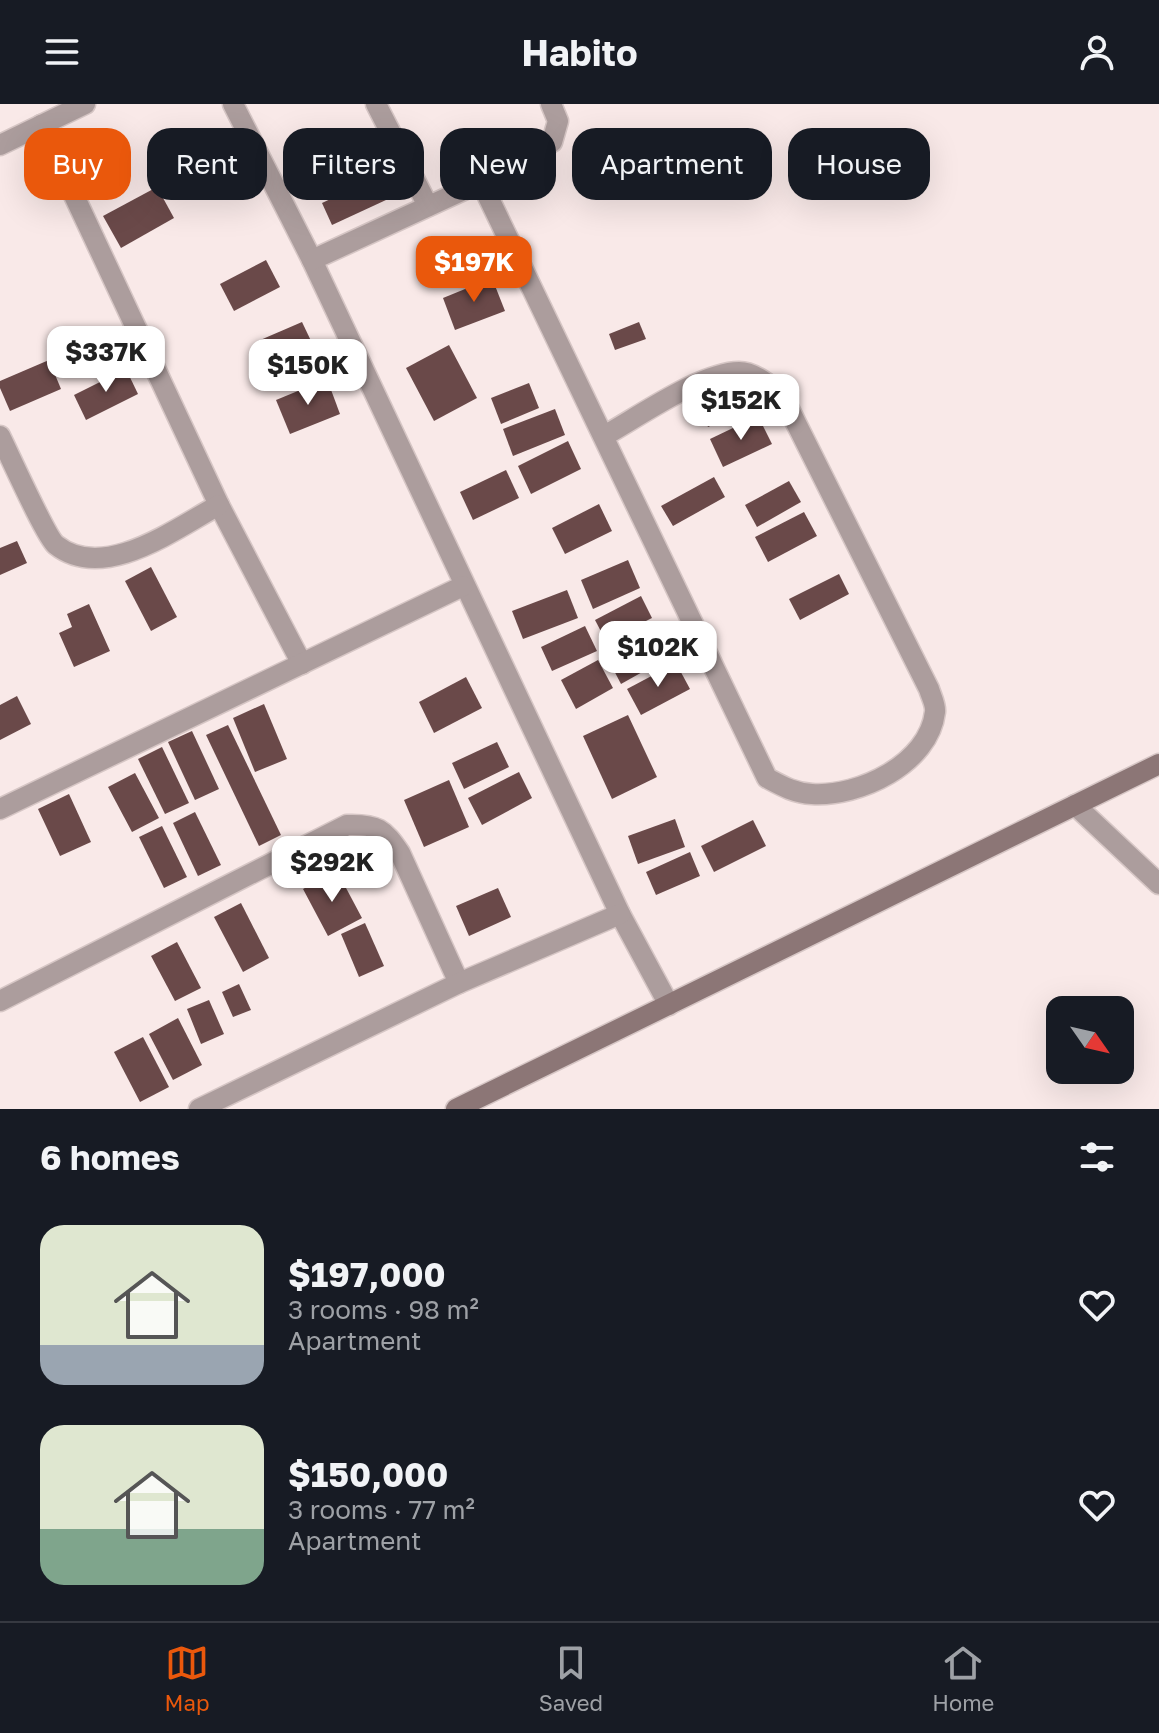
<!DOCTYPE html>
<html lang="en">
<head>
<meta charset="utf-8">
<style>
  body { margin:0; font-family:"Golos Text",sans-serif; background:#242831; color:#f1f3f6; height:100vh; display:flex; flex-direction:column; font-size:30px; white-space:nowrap }
  * { box-sizing:border-box; margin:0 }
  p { font-size:26px; color:#9ea1a6 }
  .icon { flex:none; width:44px; height:44px; fill:none; stroke:currentColor; stroke-width:2; stroke-linecap:round; stroke-linejoin:round }
  .map { position:relative; height:1005px; overflow:hidden }
  .sheet { display:flex; flex-direction:column; background:#171b24; flex:1 }
  .sheet>* { flex:none }
  .guide { position:absolute; left:24px; top:24px; width:1112px; height:72px; display:flex; gap:16px }
  .needle { width:52px; rotate:124deg }
  .controls { position:absolute; left:1046px; top:892px; display:grid; gap:16px }
  .controls a { display:grid; place-items:center; width:88px; height:88px; border-radius:16px; background:#171b24; box-shadow:0 8px 32px #0002; font-size:40px }
  .price { position:absolute; translate:-50% -68px; padding:0 18px; border-radius:16px; background:#fff; color:#222; font-size:26px; line-height:52px; filter:drop-shadow(0 2px 4px #0008) }
  .price::after { content:''; position:absolute; left:50%; top:48px; width:24px; height:18px; margin-left:-12px; background:inherit; clip-path:polygon(0 0,100% 0,50% 100%) }
  .price.on { background:#ea580c; color:#fff }
  ul { padding:0; list-style:none }
  li { display:flex; align-items:center; gap:24px; height:200px; padding:0 40px }
  li span { display:grid; place-items:center; flex:none; width:224px; height:160px; border-radius:24px; color:#555 }
  li>.icon { margin-inline-start:auto }
  span .icon { width:96px; height:96px; fill:#fffc; stroke-width:1 }
  li b { font-size:34px }
  h2 { display:flex; justify-content:space-between; align-items:center; height:96px; padding:0 40px; font-size:34px }
  .tag { padding:0 28px; border-radius:24px; background:#171b24; box-shadow:0 8px 32px #0002; font-size:28px; line-height:72px }
  .tag.on { background:#ea580c; color:#fff }
  header { display:flex; justify-content:space-between; align-items:center; height:104px; padding:0 40px; background:#171b24; font-size:36px; font-weight:700 }
  .tabs { display:flex; justify-content:space-around; align-items:center; height:112px; border-top:2px solid #363941; background:#171b24; font-size:22px; color:#9ea1a6 }
  .tabs a { display:grid; justify-items:center; gap:4px }
  .tabs .on { color:#ea580c }
  .map>svg:first-child { display:block }
</style>
</head>
<body>
<header><svg class="icon" aria-label="menu" viewBox="0 0 24 24"><path d="M4 6h16M4 12h16M4 18h16"/></svg>Habito<svg class="icon" aria-label="person" viewBox="0 0 24 24"><circle cx="12" cy="8" r="4"/><path d="M4 21q1-7 8-7t8 7"/></svg></header>
<div class="map">
<svg width="1159" height="1005" viewBox="0 0 1159 1005">
  <rect width="100%" height="100%" fill="#f9e9e8"/>
  <g fill="#6a4949">
    <polygon points="375,74 386,96 332,121 322,99"/>
    <polygon points="157,83 174,114 121,144 103,112"/>
    <polygon points="266,156 280,183 234,207 220,180"/>
    <polygon points="492,174 505,207 455,226 443,194"/>
    <polygon points="302,218 312,239 268,259 258,237"/>
    <polygon points="639,218 646,235 615,246 609,230"/>
    <polygon points="449,241 477,294 434,317 406,264"/>
    <polygon points="49,256 61,285 10,307 0,284 0,277"/>
    <polygon points="126,265 138,290 86,316 74,291"/>
    <polygon points="327,275 340,310 290,330 276,296"/>
    <polygon points="529,279 539,304 501,320 491,294"/>
    <polygon points="743,282 753,302 708,323 699,303"/>
    <polygon points="555,305 565,331 513,352 503,325"/>
    <polygon points="758,312 772,340 723,363 710,335"/>
    <polygon points="568,337 581,365 531,390 518,362"/>
    <polygon points="506,366 519,394 473,416 460,388"/>
    <polygon points="714,373 725,393 673,422 661,402"/>
    <polygon points="789,377 801,398 757,423 745,401"/>
    <polygon points="599,400 612,427 565,450 552,424"/>
    <polygon points="804,408 817,432 768,458 755,433"/>
    <polygon points="17,437 27,459 0,471 0,444"/>
    <polygon points="628,456 640,484 593,505 581,476"/>
    <polygon points="151,463 177,513 151,527 125,477"/>
    <polygon points="839,470 849,490 800,516 789,495"/>
    <polygon points="567,486 578,514 523,535 512,507"/>
    <polygon points="641,492 652,514 606,537 595,516"/>
    <polygon points="89,500 110,547 74,563 59,529 72,523 67,510"/>
    <polygon points="585,522 597,547 552,567 541,543"/>
    <polygon points="656,529 669,553 621,580 608,555"/>
    <polygon points="598,556 613,584 576,605 561,576"/>
    <polygon points="676,559 690,585 641,611 627,585"/>
    <polygon points="466,573 482,604 434,629 419,598"/>
    <polygon points="17,592 31,620 0,636 0,601"/>
    <polygon points="264,600 287,655 255,668 233,614"/>
    <polygon points="628,611 657,673 612,695 583,632"/>
    <polygon points="228,621 281,731 259,742 206,631"/>
    <polygon points="192,627 219,685 195,696 168,638"/>
    <polygon points="497,638 509,663 464,685 452,659"/>
    <polygon points="162,643 189,699 165,710 138,655"/>
    <polygon points="519,668 532,694 482,721 468,694"/>
    <polygon points="135,669 159,714 132,728 108,683"/>
    <polygon points="449,676 469,723 424,743 404,696"/>
    <polygon points="69,690 91,738 60,752 38,705"/>
    <polygon points="195,708 221,761 198,772 173,719"/>
    <polygon points="675,715 685,743 638,760 628,732"/>
    <polygon points="753,716 766,742 714,768 701,742"/>
    <polygon points="162,722 187,773 164,784 139,733"/>
    <polygon points="690,748 700,772 656,791 646,768"/>
    <polygon points="337,767 362,814 328,832 303,785"/>
    <polygon points="498,784 511,813 469,832 456,802"/>
    <polygon points="241,799 269,854 243,868 214,813"/>
    <polygon points="365,819 384,862 359,873 341,830"/>
    <polygon points="177,838 201,884 175,897 151,852"/>
    <polygon points="239,880 251,906 233,913 222,888"/>
    <polygon points="209,896 224,930 201,940 187,905"/>
    <polygon points="178,914 202,961 173,976 149,930"/>
    <polygon points="143,933 169,983 140,998 114,948"/>
  </g>
  <g fill="none" stroke-linecap="round" stroke-linejoin="round">
    <g stroke="#d6c6c5" stroke-width="23">
      <g id="minor">
        <polyline points="233,0 312,156 620,810 669,901"/>
        <polyline points="376,0 428,102"/>
        <polyline points="41,21 219,401 302,560"/>
        <polyline points="0,41 85,0"/>
        <path d="M481,78l286,596c15,8 27,15 45,16 47,3 117,-30 123,-82 1,-7 -4,-16 -6,-23l-147,-294c-12,-9 -27,-23 -43,-23 -37,0 -101,45 -135,64"/>
        <polyline points="312,156 481,78 552,38 558,17 551,0"/>
        <path d="M0,332c9,18 46,101 56,109 48,38 120,-17 163,-40"/>
        <polyline points="1075,701 1159,780"/>
        <polyline points="0,705 463,482"/>
        <path d="M0,897l347,-176c30,-1 37,4 53,28l59,130"/>
        <polyline points="199,1005 459,879 620,810"/>
      </g>
    </g>
    <g stroke="#d6c6c5" stroke-width="23">
      <polyline id="secondary" points="456,1005 1159,660"/>
    </g>
    <use href="#minor" stroke="#ac9d9d" stroke-width="20"/>
    <use href="#secondary" stroke="#8c7676" stroke-width="20"/>
  </g>
</svg>
<div class="controls">
<a><svg class="needle" viewBox="-14 -14 28 28"><path d="M0-13l5 13h-10z" fill="#e53935"/><path d="M0 13l5-13h-10z" fill="#9ea1a6"/></svg></a>
</div>
<b class="price on" style="left:474px;top:200px">$197K</b>
<b class="price" style="left:106px;top:290px">$337K</b>
<b class="price" style="left:308px;top:303px">$150K</b>
<b class="price" style="left:741px;top:338px">$152K</b>
<b class="price" style="left:658px;top:585px">$102K</b>
<b class="price" style="left:332px;top:800px">$292K</b>
<div class="guide">
<a class="tag on">Buy</a>
<a class="tag">Rent</a>
<a class="tag">Filters</a>
<a class="tag">New</a>
<a class="tag">Apartment</a>
<a class="tag">House</a>
</div>
</div>
<section class="sheet">
<h2>6 homes<svg class="icon" aria-label="filters" viewBox="0 0 24 24"><path d="M4 7h16M4 17h16"/><circle cx="9" cy="7" r="2"/><circle cx="15" cy="17" r="2"/></svg></h2>
<ul>
<li><span style="background:linear-gradient(#dfe7d0 75%,#9aa5b1 0)"><svg class="icon" aria-label="home" viewBox="0 0 24 24"><path d="M3 11l9-7 9 7M6 9v11h12V9"/></svg></span><div><b>$197,000</b><p>3 rooms · 98 m²</p><p>Apartment</p></div><svg class="icon" aria-label="heart" viewBox="0 0 24 24"><path d="M12 20l-8-8c-3-5 5-10 8-4 3-6 11-1 8 4z"/></svg></li>
<li><span style="background:linear-gradient(#dfe7d0 65%,#7fa58c 0)"><svg class="icon" aria-label="home" viewBox="0 0 24 24"><path d="M3 11l9-7 9 7M6 9v11h12V9"/></svg></span><div><b>$150,000</b><p>3 rooms · 77 m²</p><p>Apartment</p></div><svg class="icon" aria-label="heart" viewBox="0 0 24 24"><path d="M12 20l-8-8c-3-5 5-10 8-4 3-6 11-1 8 4z"/></svg></li>
</ul>
</section>
<nav class="tabs">
<a class="on"><svg class="icon" aria-label="map" viewBox="0 0 24 24"><path d="M3 6l6-2 6 2 6-2v14l-6 2-6-2-6 2zM9 4v14M15 6v14"/></svg>Map</a>
<a><svg class="icon" aria-label="saved" viewBox="0 0 24 24"><path d="M7 4h10v16l-5-4-5 4z"/></svg>Saved</a>
<a><svg class="icon" aria-label="home" viewBox="0 0 24 24"><path d="M3 11l9-7 9 7M6 9v11h12V9"/></svg>Home</a>
</nav>
</body>
</html>
